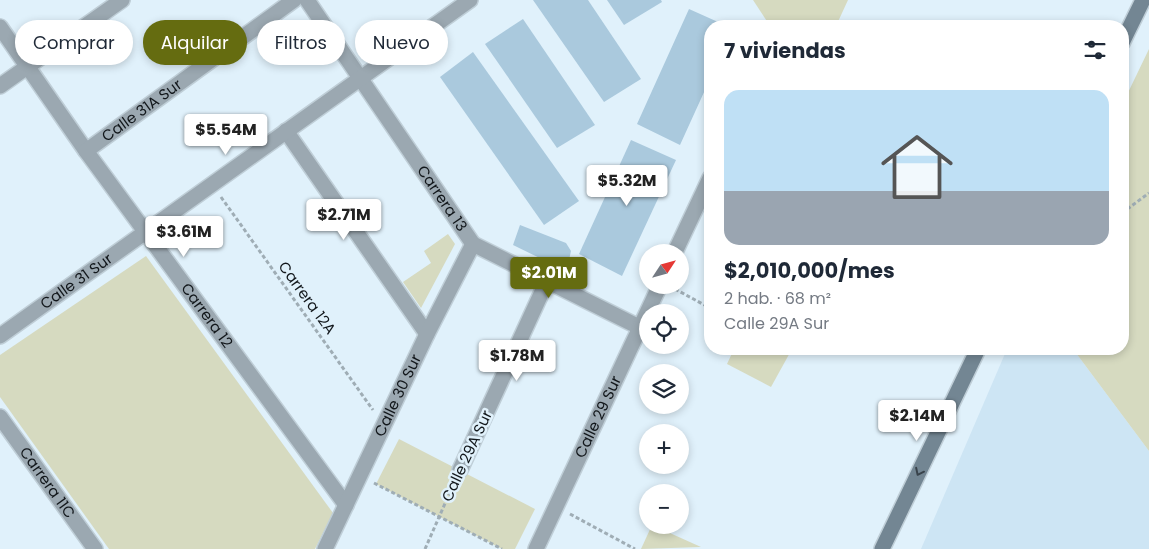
<!DOCTYPE html>
<html lang="es">
<head>
<meta charset="utf-8">
<style>
  body { margin:0; font-family:Poppins,sans-serif; background:#f6f6f7; color:#1f2937; height:100vh; display:flex; flex-direction:column; font-size:19px; white-space:nowrap }
  * { box-sizing:border-box; margin:0 }
  p { font-size:16px; color:#747a83 }
  .icon { flex:none; width:28px; height:28px; fill:none; stroke:currentColor; stroke-width:2; stroke-linecap:round; stroke-linejoin:round }
  .map { position:relative; flex:1; overflow:hidden }
  .sheet { position:absolute; left:704px; top:20px; width:425px; height:335px; display:flex; flex-direction:column; background:#fff; border-radius:20px; box-shadow:0 2px 8px #0003 }
  .sheet>* { flex:none }
  .top-card { position:absolute; left:15px; top:20px; width:475px; height:45px; display:flex; gap:10px }
  .needle { width:32px; rotate:54deg }
  .tools { position:absolute; left:639px; top:244px; display:grid; gap:10px }
  .tools a { display:grid; place-items:center; width:50px; height:50px; border-radius:50%; background:#fff; box-shadow:0 2px 8px #0003; font-size:25px }
  .price { position:absolute; translate:-50% -42px; padding:0 11px; border-radius:5px; background:#fff; color:#222; font-size:16px; line-height:32px; filter:drop-shadow(0 1px 2px #0008) }
  .price::after { content:''; position:absolute; left:50%; top:30px; width:15px; height:11px; margin-left:-8px; background:inherit; clip-path:polygon(0 0,100% 0,50% 100%) }
  .price.on { background:#656c10; color:#fff }
  ul { padding:0; list-style:none }
  li { display:grid; align-content:center; gap:10px; height:265px; padding:0 20px }
  li+li { border-top:1px solid #e0e1e3 }
  li span { display:grid; place-items:center; height:155px; border-radius:15px; color:#555 }
  li>.icon { margin-inline-start:auto }
  span .icon { width:90px; height:90px; fill:#fffc; stroke-width:1 }
  li b { font-size:21px }
  h2 { display:flex; justify-content:space-between; align-items:center; height:60px; padding:0 20px; font-size:21px }
  .tag { padding:0 18px; border-radius:22px; background:#fff; box-shadow:0 2px 8px #0003; font-size:18px; line-height:45px }
  .tag.on { background:#656c10; color:#fff }
  .map>svg:first-child { display:block }
</style>
</head>
<body>
<div class="map">
<svg width="1149" height="549" viewBox="0 0 1149 549">
  <rect width="100%" height="100%" fill="#e0f1fb"/>
  <polygon fill="#cde5f4" points="1007,349 1073,349 1149,451 1149,549 921,549"/>
  <g fill="#d6dac0">
    <polygon points="753,0 848,0 836,26 770,26"/>
    <polygon points="1149,49 1149,451 1073,349 1122,349 1123,103"/>
    <polygon points="448,234 455,244 421,308 403,282 431,263 424,251"/>
    <polygon points="146,256 333,513 315,549 109,549 0,397 0,355"/>
    <polygon points="734,349 792,349 771,387 727,364"/>
    <polygon points="399,439 535,509 515,549 502,549 376,484"/>
    <polygon points="652,525 701,547 641,549"/>
  </g>
  <g fill="#aac9dd">
    <polygon points="533,0 588,0 641,79 604,102"/>
    <polygon points="607,0 661,0 662,2 624,25"/>
    <polygon points="689,9 727,26 710,26 710,79 680,145 637,124"/>
    <polygon points="523,19 595,125 557,148 485,44"/>
    <polygon points="473,52 579,201 544,225 440,77"/>
    <polygon points="631,140 676,160 622,276 579,254"/>
    <polygon points="520,225 566,243 571,251 569,260 564,264 554,265 513,245"/>
  </g>
  <g fill="none" stroke-linecap="round" stroke-linejoin="round">
    <g stroke="#bfced7" stroke-width="12">
      <polyline id="lane" points="547,281 554,265"/>
    </g>
    <g stroke="#bfced7" stroke-width="18">
      <g id="street">
        <path id="s1" d="M307,0l166,244 166,83"/>
        <path id="s2" d="M0,27l86,124 260,354"/>
        <polyline points="0,86 122,0"/>
        <polyline points="286,131 427,334"/>
        <path id="s3" d="M86,151l208,-151"/>
        <polyline points="675,252 710,178"/>
        <path id="s4" d="M0,336l470,-336"/>
        <path id="s5" d="M0,417l95,132"/>
        <polyline points="460,470 547,281"/>
        <path id="s6" d="M325,549l102,-215 46,-90"/>
        <path id="s7" d="M536,549l124,-264"/>
      </g>
    </g>
    <g stroke="#bfced7" stroke-width="18">
      <g id="secondary">
        <polyline points="1122,43 1143,0"/>
        <polyline points="882,549 978,349"/>
      </g>
    </g>
    <g stroke="#9fadb5" stroke-width="3" stroke-dasharray="4 2.5" stroke-linecap="butt">
      <polyline points="362,53 384,38"/>
      <polyline points="221,197 373,410"/>
      <polyline points="1122,213 1149,193"/>
      <polyline points="675,289 710,308"/>
      <polyline points="374,483 502,549"/>
      <polyline points="570,514 635,549"/>
      <polyline points="425,549 454,483"/>
    </g>
    <use href="#lane" stroke="#9ba8b1" stroke-width="10"/>
    <use href="#street" stroke="#9ba8b1" stroke-width="15"/>
    <use href="#secondary" stroke="#738693" stroke-width="15"/>
  </g>
  <defs><path id="oneway-chevron" d="M-2-3.5L2.5 0L-2 3.5" fill="none" stroke-width="1.6" stroke-linecap="round" stroke-linejoin="round" transform="scale(1.25)"/></defs>
  <use stroke="#39434b" href="#oneway-chevron" transform="translate(919 472) rotate(116)"/>
  <g text-anchor="middle" stroke-width="5" stroke-linejoin="round" paint-order="stroke">
    <g font-size="15" fill="#12171b" stroke="#e0f1fb">
      <text dy="5" stroke="none"><textPath href="#s3" startOffset="69">Calle 31A Sur</textPath></text>
      <text dy="5" stroke="none"><textPath href="#s1" startOffset="240">Carrera 13</textPath></text>
      <text dy="5" stroke="none"><textPath href="#s4" startOffset="94">Calle 31 Sur</textPath></text>
      <text transform="translate(307 298) rotate(54)" y="5">Carrera 12A</text>
      <text dy="5" stroke="none"><textPath href="#s2" startOffset="355">Carrera 12</textPath></text>
      <text dy="5" stroke="none"><textPath href="#s6" startOffset="170">Calle 30 Sur</textPath></text>
      <text dy="5" stroke="none"><textPath href="#s7" startOffset="146">Calle 29 Sur</textPath></text>
      <text transform="translate(467 456) rotate(-65)" y="5">Calle 29A Sur</text>
      <text dy="5" stroke="none"><textPath href="#s5" startOffset="81">Carrera 11C</textPath></text>
    </g>
  </g>
</svg>
<div class="tools">
<a><svg class="needle" viewBox="-14 -14 28 28"><path d="M0-13l5 13h-10z" fill="#e53935"/><path d="M0 13l5-13h-10z" fill="#747a83"/></svg></a>
<a><svg class="icon" aria-label="locate" viewBox="0 0 24 24"><circle cx="12" cy="12" r="6"/><path d="M12 2v4M12 18v4M2 12h4M18 12h4"/></svg></a>
<a><svg class="icon" aria-label="layers" viewBox="0 0 24 24"><path d="M12 4l9 5-9 5-9-5zM3 14l9 5 9-5"/></svg></a>
<a>+</a>
<a>−</a>
</div>
<b class="price" style="left:226px;top:156px">$5.54M</b>
<b class="price" style="left:627px;top:207px">$5.32M</b>
<b class="price" style="left:344px;top:241px">$2.71M</b>
<b class="price" style="left:184px;top:258px">$3.61M</b>
<b class="price on" style="left:549px;top:299px">$2.01M</b>
<b class="price" style="left:517px;top:382px">$1.78M</b>
<b class="price" style="left:917px;top:442px">$2.14M</b>
<div class="top-card">
<a class="tag">Comprar</a>
<a class="tag on">Alquilar</a>
<a class="tag">Filtros</a>
<a class="tag">Nuevo</a>
</div>
<section class="sheet">
<h2>7 viviendas<svg class="icon" aria-label="filters" viewBox="0 0 24 24"><path d="M4 7h16M4 17h16"/><circle cx="9" cy="7" r="2"/><circle cx="15" cy="17" r="2"/></svg></h2>
<ul>
<li><span style="background:linear-gradient(#bfe0f5 65%,#9aa5b1 0)"><svg class="icon" aria-label="home" viewBox="0 0 24 24"><path d="M3 11l9-7 9 7M6 9v11h12V9"/></svg></span><div><b>$2,010,000/mes</b><p>2 hab. · 68 m²</p><p>Calle 29A Sur</p></div></li>
</ul>
</section>
</div>
</body>
</html>
